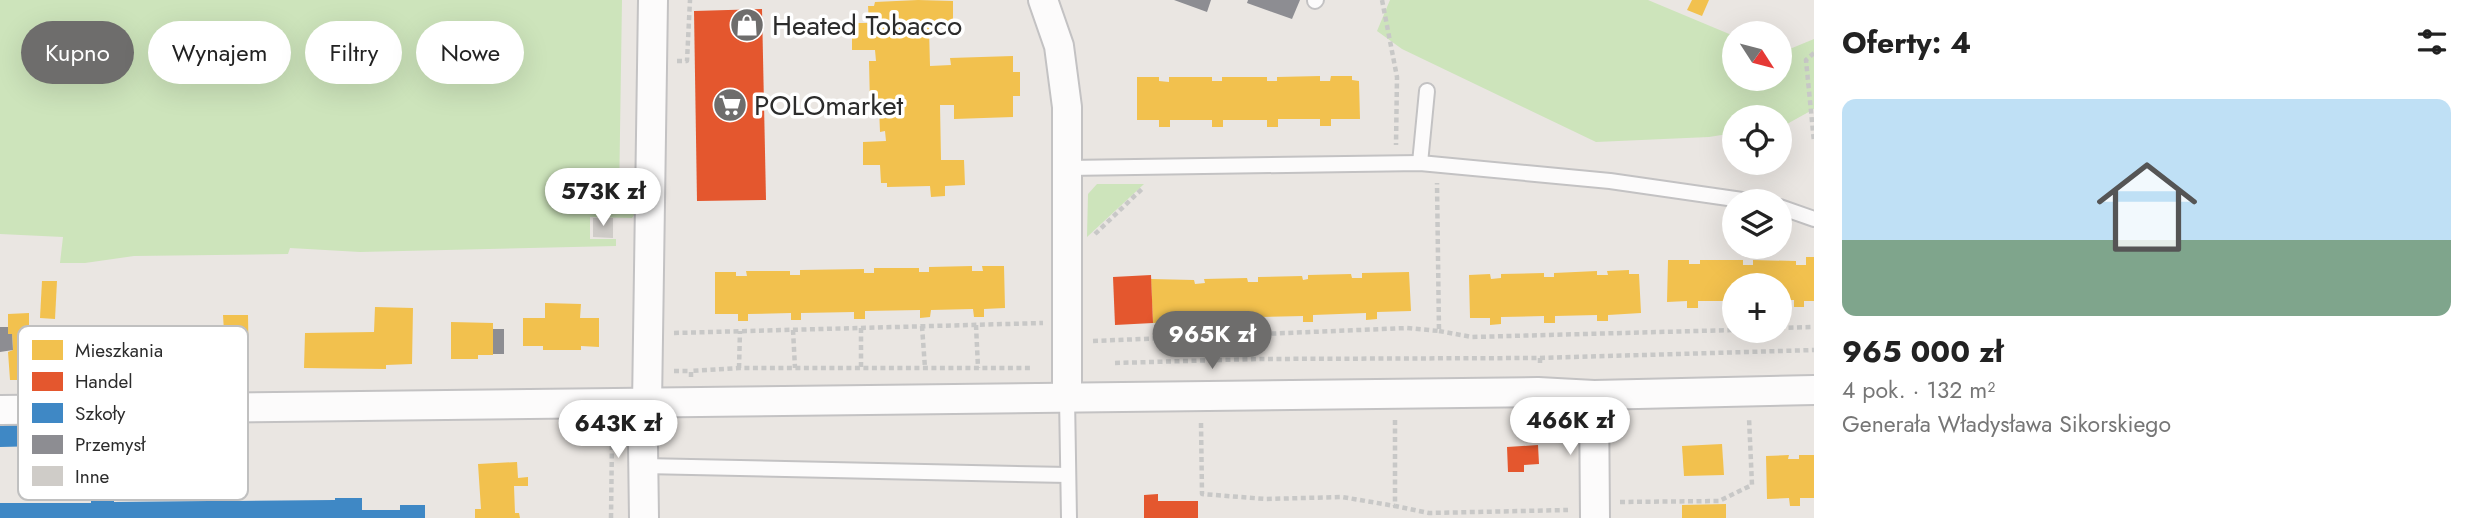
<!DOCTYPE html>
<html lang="pl">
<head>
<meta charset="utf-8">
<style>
  body { margin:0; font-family:Jost,sans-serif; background:#f6f6f6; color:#222; height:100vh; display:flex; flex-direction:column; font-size:26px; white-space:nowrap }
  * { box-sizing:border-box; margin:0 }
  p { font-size:23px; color:#767676 }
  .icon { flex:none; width:38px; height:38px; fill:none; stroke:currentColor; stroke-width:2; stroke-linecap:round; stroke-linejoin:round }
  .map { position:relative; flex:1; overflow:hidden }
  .side { display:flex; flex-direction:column; background:#fff; width:665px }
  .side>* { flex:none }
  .banner { position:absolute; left:21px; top:21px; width:665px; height:63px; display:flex; gap:14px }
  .needle { width:46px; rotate:126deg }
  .controls { position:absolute; left:1722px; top:21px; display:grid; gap:14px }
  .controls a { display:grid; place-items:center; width:70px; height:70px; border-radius:50%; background:#fff; box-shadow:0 7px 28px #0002; font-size:35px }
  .price { position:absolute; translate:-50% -60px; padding:0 16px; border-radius:24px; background:#fff; color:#222; font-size:23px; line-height:46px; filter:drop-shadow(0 2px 4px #0008) }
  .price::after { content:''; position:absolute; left:50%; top:42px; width:21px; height:16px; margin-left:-10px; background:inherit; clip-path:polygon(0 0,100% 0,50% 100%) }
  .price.active { background:#6e6d6c; color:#fff }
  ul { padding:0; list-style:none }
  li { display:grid; align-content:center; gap:14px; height:371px; padding:0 28px }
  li+li { border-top:2px solid #e0e0e0 }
  li span { display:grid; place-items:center; height:217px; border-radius:14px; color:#555 }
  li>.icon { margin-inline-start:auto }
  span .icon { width:126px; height:126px; fill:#fffc; stroke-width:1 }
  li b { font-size:30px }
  h2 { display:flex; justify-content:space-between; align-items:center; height:84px; padding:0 28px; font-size:30px }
  .chip { padding:0 24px; border-radius:32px; background:#fff; box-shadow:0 7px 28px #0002; font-size:24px; line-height:63px }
  .chip.active { background:#6e6d6c; color:#fff }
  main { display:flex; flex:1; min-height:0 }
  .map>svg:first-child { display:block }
</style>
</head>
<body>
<main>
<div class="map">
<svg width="1814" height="518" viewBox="0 0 1814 518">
  <rect width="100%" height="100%" fill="#eae6e2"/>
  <g fill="#cde4bb">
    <path d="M0,0h622l-3,199 17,1c3,7 0,13 -4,18l-42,-1v22h26v7l-256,6 -70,-4 -2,6 -154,2 -49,7h-25l3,-26 -63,-3z"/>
    <polygon points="1390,0 1648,0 1734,36 1734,79 1780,79 1780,53 1814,39 1814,109 1787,124 1780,125 1780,117 1734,117 1734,133 1709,137 1596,142 1402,49 1377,31"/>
    <polygon points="1097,184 1144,184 1087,237 1088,194"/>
  </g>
  <g fill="#f2c14e">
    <polygon points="918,0 953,1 953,27 929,28 930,66 951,65 950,58 1013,56 1013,72 1020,72 1020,96 1013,96 1013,117 954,119 954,105 940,105 941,160 964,160 965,185 945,186 945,196 931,197 930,186 887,187 887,183 881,183 880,165 863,165 863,142 886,141 885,131 880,132 879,107 870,105 869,61 876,61 875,50 852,50 852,23 869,23 868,6 874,6 875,2"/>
    <polygon points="1692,0 1709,0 1702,16 1687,10"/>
    <polygon points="1320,76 1320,81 1330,81 1331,76 1352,76 1352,80 1359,81 1360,119 1331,119 1331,126 1320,126 1320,119 1278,119 1278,127 1267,127 1267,120 1223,120 1223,127 1212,127 1212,120 1170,120 1170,127 1159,127 1159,120 1137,120 1137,77 1159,77 1159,81 1169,82 1169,77 1212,77 1212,81 1222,81 1222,77 1267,77 1267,81 1277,81 1277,77"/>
    <polygon points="1806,257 1814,257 1814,301 1804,301 1804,307 1794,307 1794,300 1780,300 1780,285 1734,285 1734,301 1698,301 1698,308 1687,308 1687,301 1667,302 1668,260 1689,260 1689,264 1700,264 1700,260 1743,260 1743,265 1753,265 1753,260 1796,261 1796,265 1806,265"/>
    <polygon points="972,266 972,271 983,271 982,266 1004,266 1005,308 984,309 984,317 974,317 973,309 931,310 930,317 920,318 920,310 865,311 865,319 854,319 854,312 801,313 801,320 791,320 791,313 748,314 748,321 738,321 738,314 715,314 715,272 736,272 736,276 747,276 746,271 790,271 790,275 800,275 800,270 864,269 864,273 874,273 874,268 919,268 919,272 929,272 929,267"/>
    <polygon points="1629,270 1629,274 1639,274 1641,313 1608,315 1608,321 1597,321 1597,315 1555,316 1555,323 1544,323 1544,316 1501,317 1501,324 1490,325 1490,318 1470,318 1469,275 1490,274 1491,279 1501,278 1501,274 1544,273 1544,277 1554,277 1554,273 1597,271 1597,275 1608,275 1607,271"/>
    <polygon points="1409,272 1411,311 1377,312 1377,319 1366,320 1366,313 1313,315 1313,322 1303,322 1303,316 1259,317 1259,324 1248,325 1248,318 1195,320 1196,327 1185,328 1185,321 1153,323 1151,279 1194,280 1195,284 1205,283 1204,279 1247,278 1248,282 1258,282 1258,277 1302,276 1303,280 1308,279 1308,275 1351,274 1352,278 1362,278 1362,273"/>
    <polygon points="42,281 57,281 55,319 40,318"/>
    <polygon points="545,303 581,304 580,318 599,318 599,347 581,346 581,350 543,350 543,346 523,346 523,318 545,318"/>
    <polygon points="375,307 413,308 412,364 386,365 386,369 304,368 305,333 374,332"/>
    <polygon points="29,313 29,331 43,331 43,351 39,351 40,369 29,370 29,380 10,380 8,352 13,350 12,334 8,334 8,314"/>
    <polygon points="223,315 248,315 249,377 224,377 224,368 191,368 191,375 166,375 166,338 191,338 191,333 224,332"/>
    <polygon points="451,322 493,323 493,355 478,355 478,359 451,359"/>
    <polygon points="1722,444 1724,475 1684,476 1682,446"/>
    <polygon points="1789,455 1788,459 1799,459 1799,455 1814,455 1814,498 1800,498 1800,506 1790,506 1789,498 1767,499 1766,456"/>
    <polygon points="517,462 518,478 528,477 528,486 514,486 515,513 519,513 520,518 475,518 475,509 481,509 478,464"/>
    <polygon points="1726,504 1726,518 1682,518 1682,505"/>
  </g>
  <g fill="#e4572e">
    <polygon points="762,9 766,200 697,201 694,11"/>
    <polygon points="1151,275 1153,323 1115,325 1113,277"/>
    <polygon points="1538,445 1539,464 1524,465 1524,472 1508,472 1507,447"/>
    <polygon points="1158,494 1158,501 1198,501 1198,518 1144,518 1144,495"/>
  </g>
  <g fill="#3f88c5">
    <polygon points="42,421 42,446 0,447 0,422"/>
    <polygon points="209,498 235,498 235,501 335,500 335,498 362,498 362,510 400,510 400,505 425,505 425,518 0,518 0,503 91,503 91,499 114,499 114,502 209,501"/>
  </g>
  <g fill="#8d8d92">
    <polygon points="1174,0 1211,0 1207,12"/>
    <polygon points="1248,0 1300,0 1292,19 1247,3"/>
    <polygon points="0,327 8,327 8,334 12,334 13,350 0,352"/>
    <rect x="493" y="329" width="11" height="25"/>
  </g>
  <polygon fill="#cfccc8" points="593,218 613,218 613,238 593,237"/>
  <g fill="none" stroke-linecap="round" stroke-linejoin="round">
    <g stroke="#c3c2c3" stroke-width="18">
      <g id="lane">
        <polyline points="1315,1 1316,0"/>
        <polyline points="1420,163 1427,91"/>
        <polyline points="1067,168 1420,163 1610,181 1749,201"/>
        <polyline points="1780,207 1814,219"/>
        <polyline points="1067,397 1069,518"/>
        <polyline points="643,466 1068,475"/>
      </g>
    </g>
    <g stroke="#c3c2c3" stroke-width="32">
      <g id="street">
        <polyline points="1043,0 1059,46 1067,107 1067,397"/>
        <polyline points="1594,395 1595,518"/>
        <path d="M0,410c513,-4 1026,-12 1538,-18l56,3 220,-5"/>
        <polyline points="644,518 643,445 647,405 653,0"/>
      </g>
    </g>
    <g stroke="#c8c8c7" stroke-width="4.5" stroke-dasharray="5 3.5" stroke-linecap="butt">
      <polyline points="1382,0 1397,77 1396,145"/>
      <polyline points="1814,53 1806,60 1814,142"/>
      <polyline points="677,61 687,61 690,0"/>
      <polyline points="1095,234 1144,187"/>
      <polyline points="976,325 978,368"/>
      <polyline points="922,326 925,368"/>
      <polyline points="861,328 861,368"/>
      <polyline points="1780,328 1814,327"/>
      <polyline points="793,330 795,368"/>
      <polyline points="1439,331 1472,337 1734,330"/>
      <polyline points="674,333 1043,323"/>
      <polyline points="1093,341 1407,328 1439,331 1437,183"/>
      <polyline points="1540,358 1814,350"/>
      <polyline points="1115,363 1256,359 1540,358 1540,365"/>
      <polyline points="739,368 740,331"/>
      <polyline points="674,371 691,371"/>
      <polyline points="691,377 691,371 739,368 1030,368"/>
      <polyline points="1395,420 1395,506 1429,513 1568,510"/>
      <polyline points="1201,423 1202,494 1266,499 1342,497 1395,506"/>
      <polyline points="1620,502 1719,501 1752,485 1749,418"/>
      <polyline points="611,518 612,438"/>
    </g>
    <use href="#lane" stroke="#fcfbfb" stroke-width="14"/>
    <use href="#street" stroke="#fcfbfb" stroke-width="28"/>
  </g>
  <defs>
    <g id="shop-disc" transform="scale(1.75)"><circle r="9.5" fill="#6e6d6c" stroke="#fff"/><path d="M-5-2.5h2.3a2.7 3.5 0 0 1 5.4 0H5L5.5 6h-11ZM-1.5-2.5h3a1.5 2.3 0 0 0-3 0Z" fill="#fff"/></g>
    <g id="supermarket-disc" transform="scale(1.75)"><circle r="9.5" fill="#6e6d6c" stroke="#fff"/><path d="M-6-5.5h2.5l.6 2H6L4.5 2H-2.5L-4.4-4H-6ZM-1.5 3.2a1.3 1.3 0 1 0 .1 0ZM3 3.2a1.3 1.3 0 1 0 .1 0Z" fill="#fff"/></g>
  </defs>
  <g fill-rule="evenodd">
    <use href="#shop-disc" x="747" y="25"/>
    <use href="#supermarket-disc" x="730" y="105"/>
  </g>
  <g text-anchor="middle" stroke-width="7" stroke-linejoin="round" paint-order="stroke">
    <g font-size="28" fill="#2c2c2c" stroke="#fff" text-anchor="start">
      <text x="772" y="35">Heated Tobacco</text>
      <text x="754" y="115">POLOmarket</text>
    </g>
  </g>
  <rect x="18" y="326" width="230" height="174" rx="10" fill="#fff" stroke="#c0c0c0" stroke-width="2"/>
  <rect x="32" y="340" width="31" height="20" fill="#f2c14e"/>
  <rect x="32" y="372" width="31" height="19" fill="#e4572e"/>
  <rect x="32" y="403" width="31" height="20" fill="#3f88c5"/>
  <rect x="32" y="435" width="31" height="19" fill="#8d8d92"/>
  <rect x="32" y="466" width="31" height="20" fill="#cfccc8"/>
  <g font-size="19" fill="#2c2c2c">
    <text x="75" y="357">Mieszkania</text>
    <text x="75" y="388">Handel</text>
    <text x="75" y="420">Szkoły</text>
    <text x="75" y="451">Przemysł</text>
    <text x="75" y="483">Inne</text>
  </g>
</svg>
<div class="controls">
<a><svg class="needle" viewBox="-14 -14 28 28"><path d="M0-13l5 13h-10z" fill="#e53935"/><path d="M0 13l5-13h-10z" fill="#767676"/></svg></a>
<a><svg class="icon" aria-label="locate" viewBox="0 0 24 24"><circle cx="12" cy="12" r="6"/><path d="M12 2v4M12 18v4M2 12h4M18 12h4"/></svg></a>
<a><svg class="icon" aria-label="layers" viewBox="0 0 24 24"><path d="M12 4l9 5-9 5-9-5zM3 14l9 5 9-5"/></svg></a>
<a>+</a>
</div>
<b class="price" style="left:603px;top:228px">573K zł</b>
<b class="price active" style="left:1212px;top:371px">965K zł</b>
<b class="price" style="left:1570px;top:457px">466K zł</b>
<b class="price" style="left:618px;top:460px">643K zł</b>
<div class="banner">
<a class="chip active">Kupno</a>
<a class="chip">Wynajem</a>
<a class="chip">Filtry</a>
<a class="chip">Nowe</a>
</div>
</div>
<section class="side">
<h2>Oferty: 4<svg class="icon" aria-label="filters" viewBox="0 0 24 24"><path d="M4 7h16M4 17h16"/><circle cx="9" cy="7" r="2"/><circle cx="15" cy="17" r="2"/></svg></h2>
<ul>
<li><span style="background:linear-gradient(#bfe0f5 65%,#7fa58c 0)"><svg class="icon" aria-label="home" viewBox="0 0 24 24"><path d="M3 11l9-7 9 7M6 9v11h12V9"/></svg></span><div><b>965 000 zł</b><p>4 pok. · 132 m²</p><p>Generała Władysława Sikorskiego</p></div></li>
</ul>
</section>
</main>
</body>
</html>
